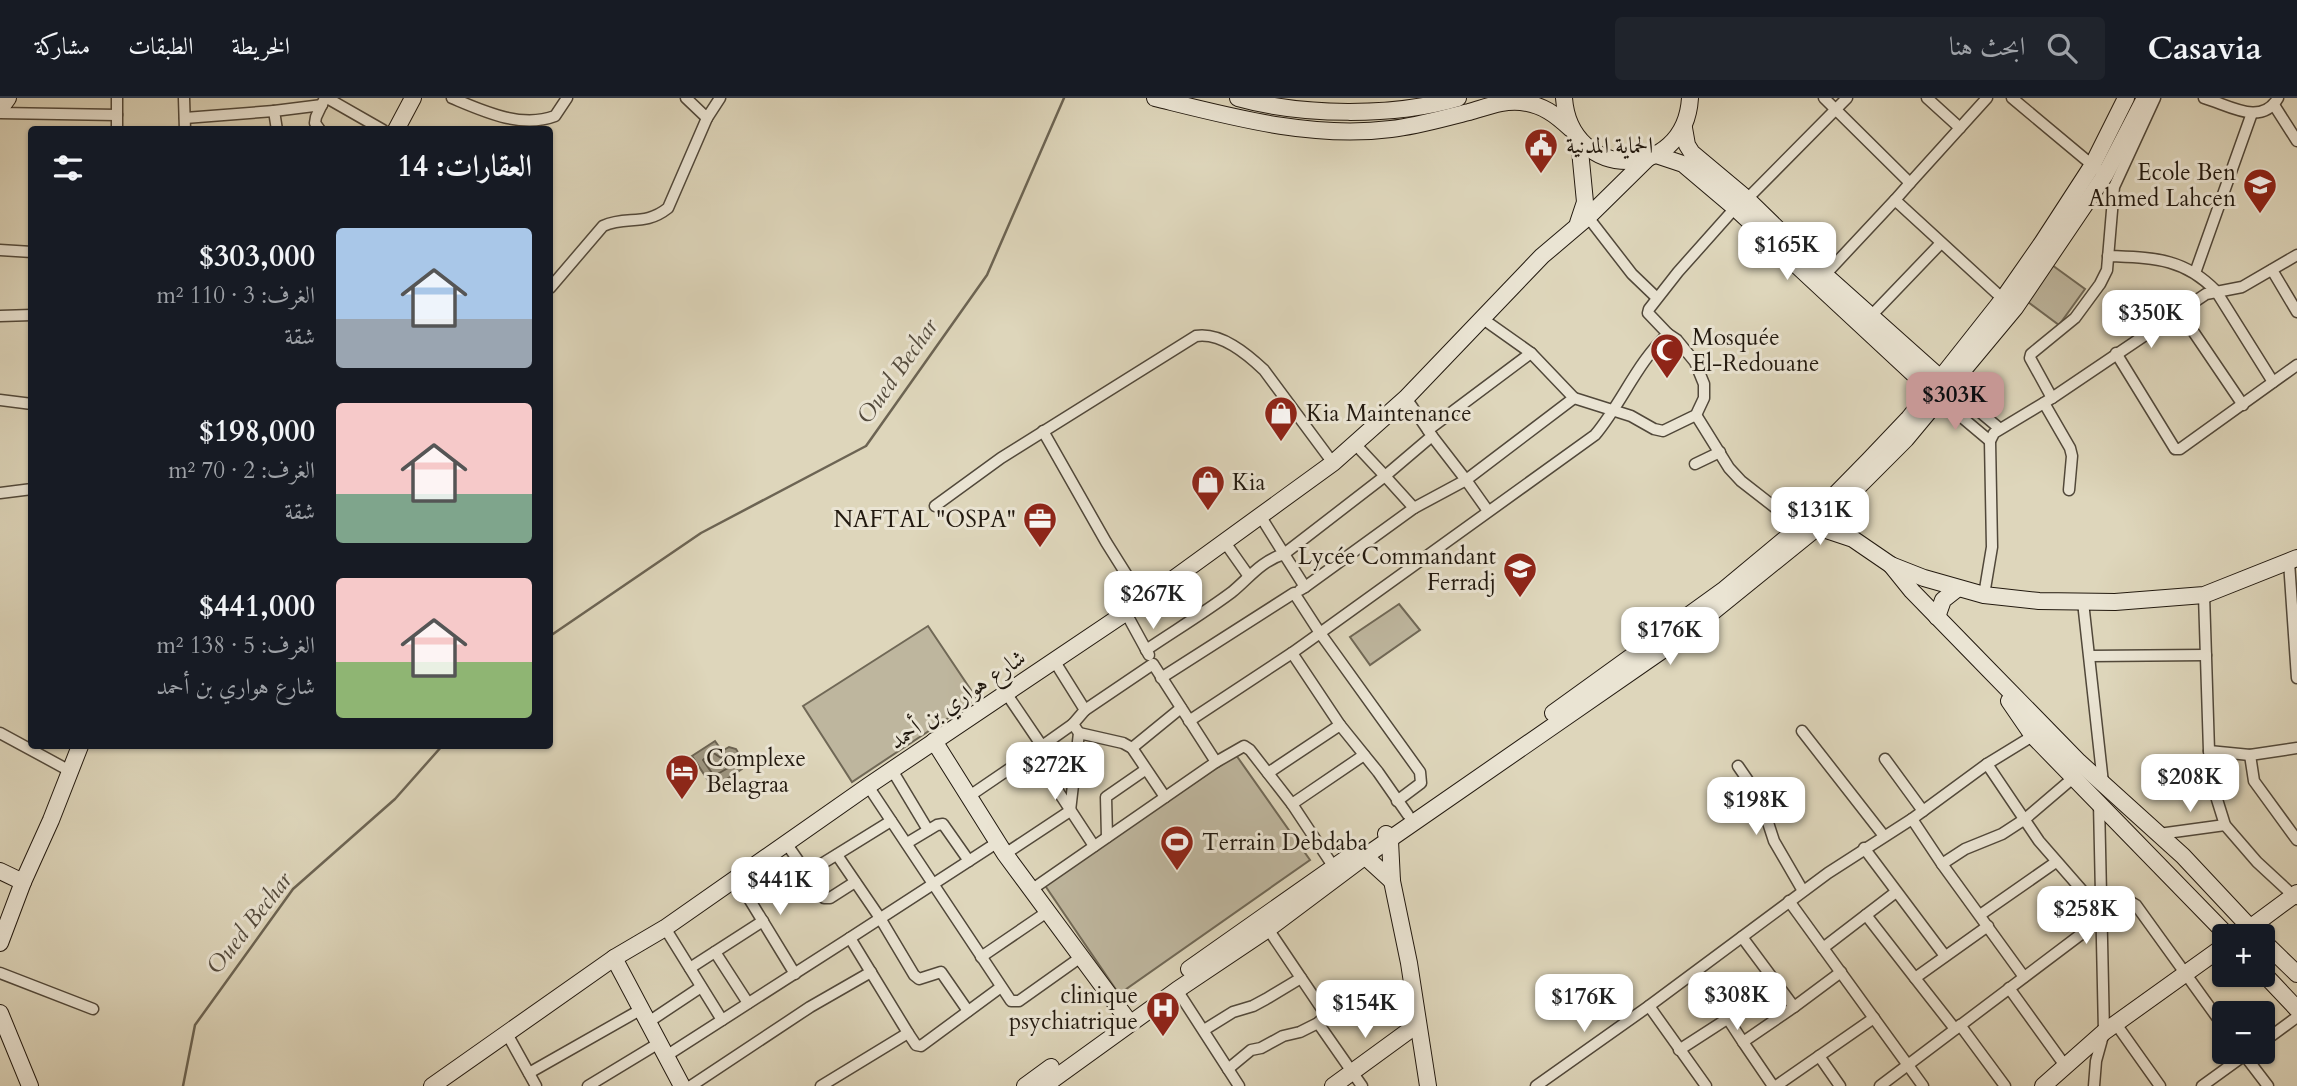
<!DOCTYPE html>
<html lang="ar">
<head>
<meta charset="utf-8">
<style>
  body { margin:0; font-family:Cardo,Amiri,serif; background:#20242c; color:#f1f3f6; direction:rtl; height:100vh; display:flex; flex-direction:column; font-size:26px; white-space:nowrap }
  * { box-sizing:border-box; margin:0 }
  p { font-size:23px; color:#9ea1a6 }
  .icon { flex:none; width:38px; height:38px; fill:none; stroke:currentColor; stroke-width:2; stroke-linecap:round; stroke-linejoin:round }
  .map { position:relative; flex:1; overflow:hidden; direction:ltr }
  .sheet { position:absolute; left:28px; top:28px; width:525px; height:623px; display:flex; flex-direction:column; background:#171b24; border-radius:7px; box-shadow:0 2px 5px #0004; direction:rtl }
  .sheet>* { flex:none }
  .controls { position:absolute; left:2212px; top:826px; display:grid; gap:14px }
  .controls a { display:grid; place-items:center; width:63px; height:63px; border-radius:7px; background:#171b24; box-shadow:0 2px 5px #0004; font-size:35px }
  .price { position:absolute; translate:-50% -60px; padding:0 16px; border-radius:14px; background:#fff; color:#222; font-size:23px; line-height:46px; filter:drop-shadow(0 2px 4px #0008) }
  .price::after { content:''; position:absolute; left:50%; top:42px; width:21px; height:16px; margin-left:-10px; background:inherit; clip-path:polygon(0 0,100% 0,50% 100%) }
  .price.selected { background:#c59692; color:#111 }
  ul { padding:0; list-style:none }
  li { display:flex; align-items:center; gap:21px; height:175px; padding:0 21px }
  li span { display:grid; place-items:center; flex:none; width:196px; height:140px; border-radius:7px; color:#555 }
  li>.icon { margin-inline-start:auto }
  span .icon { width:84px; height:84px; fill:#fffc; stroke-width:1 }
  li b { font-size:30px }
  h2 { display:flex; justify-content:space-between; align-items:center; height:84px; padding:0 21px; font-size:30px }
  header { display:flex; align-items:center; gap:42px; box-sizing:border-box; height:98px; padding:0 35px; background:#171b24; border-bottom:2px solid #363941 }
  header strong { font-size:33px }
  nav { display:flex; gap:38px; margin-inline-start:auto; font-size:24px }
  .search { width:490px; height:63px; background:#20242c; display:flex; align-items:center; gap:18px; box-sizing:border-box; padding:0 24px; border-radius:7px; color:#9ea1a6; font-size:26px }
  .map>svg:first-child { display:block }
</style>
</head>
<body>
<header>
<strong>Casavia</strong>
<div class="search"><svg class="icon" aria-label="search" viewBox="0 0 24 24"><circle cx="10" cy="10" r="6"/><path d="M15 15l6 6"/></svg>ابحث هنا</div>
<nav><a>الخريطة</a><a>الطبقات</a><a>مشاركة</a></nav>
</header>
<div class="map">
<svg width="2297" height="988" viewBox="0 0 2297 988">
  <rect width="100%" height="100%" fill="#ded6bb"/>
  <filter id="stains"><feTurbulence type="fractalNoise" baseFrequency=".00286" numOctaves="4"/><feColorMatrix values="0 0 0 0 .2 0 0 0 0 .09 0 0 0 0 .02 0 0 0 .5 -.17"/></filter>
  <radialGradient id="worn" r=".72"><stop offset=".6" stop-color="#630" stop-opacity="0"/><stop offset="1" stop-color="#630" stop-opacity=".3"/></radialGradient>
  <g fill="#beb69e" stroke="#706856" stroke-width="2">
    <polygon points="2052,167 2085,191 2059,227 2028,204"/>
    <polygon points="1399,506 1420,532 1370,567 1350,539"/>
    <polygon points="928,528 977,601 852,684 803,608"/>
    <polygon points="1236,657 1310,762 1119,896 1044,786"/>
  </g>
  <polygon fill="#9e9681" stroke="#6c6453" stroke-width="2" points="715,643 722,653 729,649 736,651 742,661 742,671 713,690 692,658"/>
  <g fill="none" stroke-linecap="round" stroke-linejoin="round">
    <polygon stroke="#605848" stroke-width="2" points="712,654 721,660 732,657 735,666 714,678 703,662"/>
    <g stroke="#6c6453" stroke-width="2.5">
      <polyline points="550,538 701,435 866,348 987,177 1064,0"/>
      <polyline points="183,988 195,927 293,791 395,701 442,648"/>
    </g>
    <g stroke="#51483a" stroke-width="13">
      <g id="street">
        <polyline points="117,0 117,32"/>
        <polyline points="184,0 185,32"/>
        <polyline points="327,0 383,32"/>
        <path d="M452,0c31,13 69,31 103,18l12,-18"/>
        <polyline points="686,0 707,20 720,0"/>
        <polyline points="1824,0 1910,85 1895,102"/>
        <polyline points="1927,0 1960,30"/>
        <polyline points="2012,0 2097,71"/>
        <path d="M2204,0c25,7 57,29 74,0"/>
        <polyline points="2274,7 2297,43"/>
        <polyline points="0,15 117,17"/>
        <polyline points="185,20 274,13"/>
        <polyline points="277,32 274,13 322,7"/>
        <polyline points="320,32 315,25 316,19 324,2"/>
        <polyline points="1910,85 1987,0"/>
        <polyline points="1584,114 1632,176 1657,200"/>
        <polyline points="0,152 32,154"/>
        <path d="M2108,158c44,2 75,1 108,35l57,91"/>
        <polyline points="2272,172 2297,214"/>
        <polyline points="2195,175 2252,15"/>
        <polyline points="1822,180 1895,102 2003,201"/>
        <path d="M550,190l53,-62c24,-11 41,1 65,-18l39,-90"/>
        <polyline points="2180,214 2243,307"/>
        <polyline points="0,218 32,217"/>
        <polyline points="1870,219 1941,145"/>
        <polyline points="1668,236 1648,215 1649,211 1678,174 1735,110 1747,101 1847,0"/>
        <polyline points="2116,255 2175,351 2180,351 2297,267"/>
        <polyline points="1950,289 1999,330"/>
        <polyline points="2052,300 2030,260 2031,256 2075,220 2100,186 2107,172 2114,89 2155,0"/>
        <polyline points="1940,301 1990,343"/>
        <polyline points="0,302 32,306"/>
        <polyline points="2044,305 2070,350 2072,358 2069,392"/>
        <polyline points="1696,317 1729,370 1741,383 1800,429"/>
        <polyline points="1428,332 1531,255"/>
        <polyline points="1043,333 1106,444 1143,503"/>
        <polyline points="1695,366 1720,354"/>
        <polyline points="0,395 32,391"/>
        <path d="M935,408l66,-48 195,-122c25,-4 51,18 68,34l69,93"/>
        <polyline points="1414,410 1466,382 1432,338"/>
        <polyline points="1488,413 1466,382 1574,300"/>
        <polyline points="1261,419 1284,456 1385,378 1356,347"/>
        <polyline points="1224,443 1248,477"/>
        <polyline points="2289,464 2297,580"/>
        <polyline points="1305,489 1414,410 1385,378 1432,338 1406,300"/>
        <polyline points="1984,497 1992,449 1990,343 1994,335 2052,300 2206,196 2242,189 2297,157"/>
        <polyline points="2204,497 2209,653 2215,695 2225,727 2257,764 2297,801"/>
        <polyline points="2083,504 2103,685"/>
        <polyline points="1126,515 1149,557"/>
        <path d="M1146,552c28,-19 58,-37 86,-58 17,-14 29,-31 52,-38l21,33 -5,3"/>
        <polyline points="2090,558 2206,557"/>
        <path d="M1161,580l133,-85 26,40 275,-198c27,-32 42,-73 73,-101l9,6 18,22 9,22v14l-8,17 -33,16 -9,-2 -23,-13 -57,-18 -43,-45 -48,-34"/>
        <polyline points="1006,595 1042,648 1073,626 1085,612 1055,564"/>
        <polyline points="1085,612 1153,566 1216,664 1244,648 1250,652 1292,706 1333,768"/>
        <polyline points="1189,623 1292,555"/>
        <polyline points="1340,627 1292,555 1320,535 1420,674 1421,685 1397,703"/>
        <polyline points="1802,633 1884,738"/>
        <polyline points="0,635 70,673"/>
        <polyline points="1079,635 1123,645 1132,650 1165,699"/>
        <polyline points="1132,650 1181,610"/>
        <polyline points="2209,653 2250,657 2297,650"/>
        <polyline points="1033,655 1094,748"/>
        <polyline points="2250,657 2254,683 2297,742"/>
        <polyline points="1885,661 1923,713"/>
        <polyline points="1987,666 2039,743 2101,814"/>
        <polyline points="1738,668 1760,700 1774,743 1803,793"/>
        <polyline points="892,672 928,732"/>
        <polyline points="1268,675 1340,627 1378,674 1408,717"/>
        <polyline points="868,688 1011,903 1019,903 1081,859"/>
        <polyline points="968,699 1037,652"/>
        <polyline points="1292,706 1364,657"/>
        <polyline points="2159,736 2225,727"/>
        <polyline points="1107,739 1106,699 1145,672"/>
        <polyline points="786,745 824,800 830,800 855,784"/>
        <polyline points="907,745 937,727 943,726 969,763"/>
        <polyline points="1864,750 1945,858"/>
        <polyline points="1005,756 1070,713 1079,635 1073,626"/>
        <polyline points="837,757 880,820 914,877 919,881 941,874 968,913"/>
        <polyline points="1942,766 1965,751 2002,736 2025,721 2073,680"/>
        <polyline points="807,775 891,723"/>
        <polyline points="737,781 795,876"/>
        <polyline points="1031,792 1216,664"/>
        <polyline points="2100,801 2126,801 2136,807 2224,929"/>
        <polyline points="1789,803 1923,988"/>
        <polyline points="1866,817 1915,880"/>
        <polyline points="1980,817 2056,764"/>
        <polyline points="665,830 722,922"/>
        <polyline points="1742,839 1794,909 1841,874"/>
        <polyline points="850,840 998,744"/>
        <polyline points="1823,850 1896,794"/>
        <polyline points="715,854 748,905"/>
        <polyline points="981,859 1047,814"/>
        <polyline points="690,870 763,823"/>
        <polyline points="0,875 93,911"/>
        <polyline points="2024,879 1942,766 1912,721 1987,666 2036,636"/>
        <polyline points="2009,890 2066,969"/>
        <polyline points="1177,892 1239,988"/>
        <polyline points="1728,921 1743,944 1794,909"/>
        <polyline points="647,925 701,889"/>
        <polyline points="1318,925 1362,988"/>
        <polyline points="2116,926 2160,988"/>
        <polyline points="1960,927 2005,988"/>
        <polyline points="1955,931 1915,880 1988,828"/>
        <polyline points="1204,932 1233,914 1253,908 1266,901 1301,880"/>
        <polyline points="506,934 536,988"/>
        <polyline points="908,935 916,947 921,948 1001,889"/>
        <polyline points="1743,944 1773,988"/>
        <polyline points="2263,944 2297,919"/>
        <polyline points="1679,952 1778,888"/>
        <polyline points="2242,954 2268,988"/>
        <polyline points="666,958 850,840 908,935 821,988"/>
        <polyline points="1819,958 1840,988"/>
        <polyline points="1228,971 1251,952 1261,950 1283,938 1300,934 1318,925 1326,917 1268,831"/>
        <polyline points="529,975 640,912"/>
        <polyline points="588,988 659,945"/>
        <polyline points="691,988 810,909 871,874"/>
        <polyline points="1536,988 1649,908"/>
        <polyline points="1706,988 1649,908 1828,775 1912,721"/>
        <polyline points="1776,988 1874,920"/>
        <polyline points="1880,988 2100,822"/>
        <polyline points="2094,988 2096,963 2104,934 2099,705"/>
        <polyline points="2202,988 2249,954"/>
      </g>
    </g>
    <g stroke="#22190f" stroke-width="18">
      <g id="secondary">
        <path d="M1155,0c77,19 156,41 236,31 27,-3 53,-11 78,-17 18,-5 34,-12 52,-10 22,3 34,12 50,27"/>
        <path d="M1238,0c64,18 156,19 220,0"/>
        <path d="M1564,0c6,84 121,84 126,0"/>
        <polyline points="0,11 8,0"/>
        <polyline points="1684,30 1687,47 1692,55 1747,101 1825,177 1946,285"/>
        <polyline points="396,32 413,0"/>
        <polyline points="1656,57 1683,66 1735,110 1936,297"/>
        <polyline points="1578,125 1585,104 1579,42"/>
        <polyline points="1813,424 1829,433 1853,441 1891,467 1924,480 1984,497 2039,503 2115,504 2204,497 2297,460"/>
        <polyline points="1891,467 1912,493 1989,572 2079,664 2183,758 2258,838"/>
        <polyline points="1937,519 1943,502 1957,491"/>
        <polyline points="2009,603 2033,638 2228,838"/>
        <polyline points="1553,615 1725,491 1820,412 1869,362 1909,320 2003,201 2042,145 2092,68 2126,0"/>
        <polyline points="934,643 1005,756 1130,925"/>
        <polyline points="1386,736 1390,743 1392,783 1409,865 1428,988"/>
        <polyline points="1358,752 1392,783"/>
        <polyline points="0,773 23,784"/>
        <polyline points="2243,835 2297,795"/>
        <polyline points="2263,843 2297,876"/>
        <polyline points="0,845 23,784 51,722 80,648"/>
        <polyline points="614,860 682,988"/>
        <polyline points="1189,871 1354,755"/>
        <polyline points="2263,875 2297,911"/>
        <polyline points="0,915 30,988"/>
        <polyline points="432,988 614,860 665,830 868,688 1143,503 1333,365 1406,300 1542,158 1588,119 1647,61"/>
        <polyline points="1025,988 1051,969"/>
        <polyline points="1044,988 1177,892 1268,831 1364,759 1683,538 1819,428 1906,341 2015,210 2105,77 2145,0"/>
        <polyline points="1333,988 1418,926"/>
        <polyline points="2043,988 2104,934 2224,848"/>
      </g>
    </g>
    <use href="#street" stroke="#eae4d3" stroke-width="10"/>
    <use href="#secondary" stroke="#eae4d3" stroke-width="16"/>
  </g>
  <defs>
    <g id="civic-pin" transform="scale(1.75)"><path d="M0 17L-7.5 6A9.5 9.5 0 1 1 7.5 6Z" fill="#8f2418" stroke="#eae4d3"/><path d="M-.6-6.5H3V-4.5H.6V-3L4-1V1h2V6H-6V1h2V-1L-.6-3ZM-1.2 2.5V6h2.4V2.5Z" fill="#fff"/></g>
    <g id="school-pin" transform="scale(1.75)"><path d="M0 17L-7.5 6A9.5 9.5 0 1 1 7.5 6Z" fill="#8f2418" stroke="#eae4d3"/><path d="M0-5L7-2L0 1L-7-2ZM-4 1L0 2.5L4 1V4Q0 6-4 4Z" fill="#fff"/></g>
    <g id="mosque-pin" transform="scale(1.75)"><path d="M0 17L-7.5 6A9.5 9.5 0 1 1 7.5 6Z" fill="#8f2418" stroke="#eae4d3"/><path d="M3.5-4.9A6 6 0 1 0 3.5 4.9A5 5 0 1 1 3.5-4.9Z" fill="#fff"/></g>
    <g id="shop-pin" transform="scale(1.75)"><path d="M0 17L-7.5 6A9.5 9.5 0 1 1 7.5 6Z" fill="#8f2418" stroke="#eae4d3"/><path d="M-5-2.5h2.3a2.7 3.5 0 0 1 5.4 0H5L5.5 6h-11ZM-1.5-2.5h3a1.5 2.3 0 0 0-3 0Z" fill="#fff"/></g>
    <g id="office-pin" transform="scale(1.75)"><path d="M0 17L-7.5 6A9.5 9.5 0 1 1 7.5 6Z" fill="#8f2418" stroke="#eae4d3"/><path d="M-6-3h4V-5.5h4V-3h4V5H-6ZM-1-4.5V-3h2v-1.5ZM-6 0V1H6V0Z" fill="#fff"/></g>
    <g id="hotel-pin" transform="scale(1.75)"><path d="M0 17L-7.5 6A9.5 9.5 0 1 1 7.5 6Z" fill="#8f2418" stroke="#eae4d3"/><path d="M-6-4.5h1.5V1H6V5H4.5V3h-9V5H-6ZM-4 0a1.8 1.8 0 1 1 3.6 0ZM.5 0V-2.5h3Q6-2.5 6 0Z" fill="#fff"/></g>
    <g id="stadium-pin" transform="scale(1.75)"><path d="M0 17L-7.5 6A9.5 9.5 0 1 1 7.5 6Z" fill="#8f2418" stroke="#eae4d3"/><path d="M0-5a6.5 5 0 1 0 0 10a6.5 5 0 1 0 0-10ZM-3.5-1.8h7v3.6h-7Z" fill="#fff"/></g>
    <g id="hospital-pin" transform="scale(1.75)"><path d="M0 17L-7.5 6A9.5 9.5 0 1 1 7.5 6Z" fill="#8f2418" stroke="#eae4d3"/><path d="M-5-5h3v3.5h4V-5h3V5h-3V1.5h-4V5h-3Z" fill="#fff"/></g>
  </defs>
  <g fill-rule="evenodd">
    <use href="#civic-pin" x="1541" y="47"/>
    <use href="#school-pin" x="2260" y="87"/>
    <use href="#mosque-pin" x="1667" y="252"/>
    <use href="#shop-pin" x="1281" y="315"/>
    <use href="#shop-pin" x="1208" y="384"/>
    <use href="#office-pin" x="1040" y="421"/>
    <use href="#school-pin" x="1520" y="471"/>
    <use href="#hotel-pin" x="682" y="673"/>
    <use href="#stadium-pin" x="1177" y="744"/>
    <use href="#hospital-pin" x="1163" y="910"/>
  </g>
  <g text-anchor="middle" stroke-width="6" stroke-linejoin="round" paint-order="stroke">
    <g font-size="23" fill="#22190f" stroke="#eae4d3" text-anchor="start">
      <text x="1566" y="55">الحماية المدنية</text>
      <text x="2236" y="82" text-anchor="end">Ecole Ben<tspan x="2236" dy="26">Ahmed Lahcen</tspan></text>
      <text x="1692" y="247">Mosquée<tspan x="1692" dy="26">El-Redouane</tspan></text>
      <text x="1306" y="323">Kia Maintenance</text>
      <text x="1232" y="392">Kia</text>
      <text x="1016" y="429" text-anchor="end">NAFTAL "OSPA"</text>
      <text x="1496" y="466" text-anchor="end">Lycée Commandant<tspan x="1496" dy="26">Ferradj</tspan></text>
      <text x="706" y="668">Complexe<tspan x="706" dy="26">Belagraa</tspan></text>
      <text x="1202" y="752">Terrain Debdaba</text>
      <text x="1138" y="905" text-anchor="end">clinique<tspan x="1138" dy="26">psychiatrique</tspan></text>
    </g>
    <g font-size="23" fill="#22190f" stroke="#eae4d3">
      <text transform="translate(957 601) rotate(-34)" y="8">شارع هواري بن أحمد</text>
    </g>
    <g font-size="24" font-style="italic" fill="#544b3d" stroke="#eae4d3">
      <text transform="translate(897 273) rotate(-55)" y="8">Oued Bechar</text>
      <text transform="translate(249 825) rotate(-52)" y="8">Oued Bechar</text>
    </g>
  </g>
  <rect width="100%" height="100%" filter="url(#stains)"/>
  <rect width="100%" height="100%" fill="url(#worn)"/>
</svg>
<div class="controls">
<a>+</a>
<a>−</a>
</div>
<b class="price" style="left:1787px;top:184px">$165K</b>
<b class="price" style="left:2151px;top:252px">$350K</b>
<b class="price selected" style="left:1955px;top:334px">$303K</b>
<b class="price" style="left:1820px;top:449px">$131K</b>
<b class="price" style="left:1153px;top:533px">$267K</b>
<b class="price" style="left:1670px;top:569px">$176K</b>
<b class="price" style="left:1055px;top:704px">$272K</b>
<b class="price" style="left:2190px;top:716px">$208K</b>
<b class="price" style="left:1756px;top:739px">$198K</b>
<b class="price" style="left:780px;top:819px">$441K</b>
<b class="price" style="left:2086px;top:848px">$258K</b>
<b class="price" style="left:1737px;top:934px">$308K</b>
<b class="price" style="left:1584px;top:936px">$176K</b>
<b class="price" style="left:1365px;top:942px">$154K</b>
<section class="sheet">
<h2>العقارات: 14<svg class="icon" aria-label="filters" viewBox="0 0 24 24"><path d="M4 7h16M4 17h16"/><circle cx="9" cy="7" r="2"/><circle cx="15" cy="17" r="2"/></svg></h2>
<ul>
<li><span style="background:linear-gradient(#a9c7e8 65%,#9aa5b1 0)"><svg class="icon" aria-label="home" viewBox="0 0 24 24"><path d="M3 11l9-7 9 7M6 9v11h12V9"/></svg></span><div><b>$303,000</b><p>الغرف: 3 · 110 m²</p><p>شقة</p></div></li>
<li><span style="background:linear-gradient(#f6c9c9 65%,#7fa58c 0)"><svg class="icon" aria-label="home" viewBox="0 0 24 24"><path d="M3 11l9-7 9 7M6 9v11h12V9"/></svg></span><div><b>$198,000</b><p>الغرف: 2 · 70 m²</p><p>شقة</p></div></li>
<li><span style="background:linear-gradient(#f6c9c9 60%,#8fb573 0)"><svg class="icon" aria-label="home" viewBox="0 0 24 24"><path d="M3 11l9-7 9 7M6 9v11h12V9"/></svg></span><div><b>$441,000</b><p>الغرف: 5 · 138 m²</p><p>شارع هواري بن أحمد</p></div></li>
</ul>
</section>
</div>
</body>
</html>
